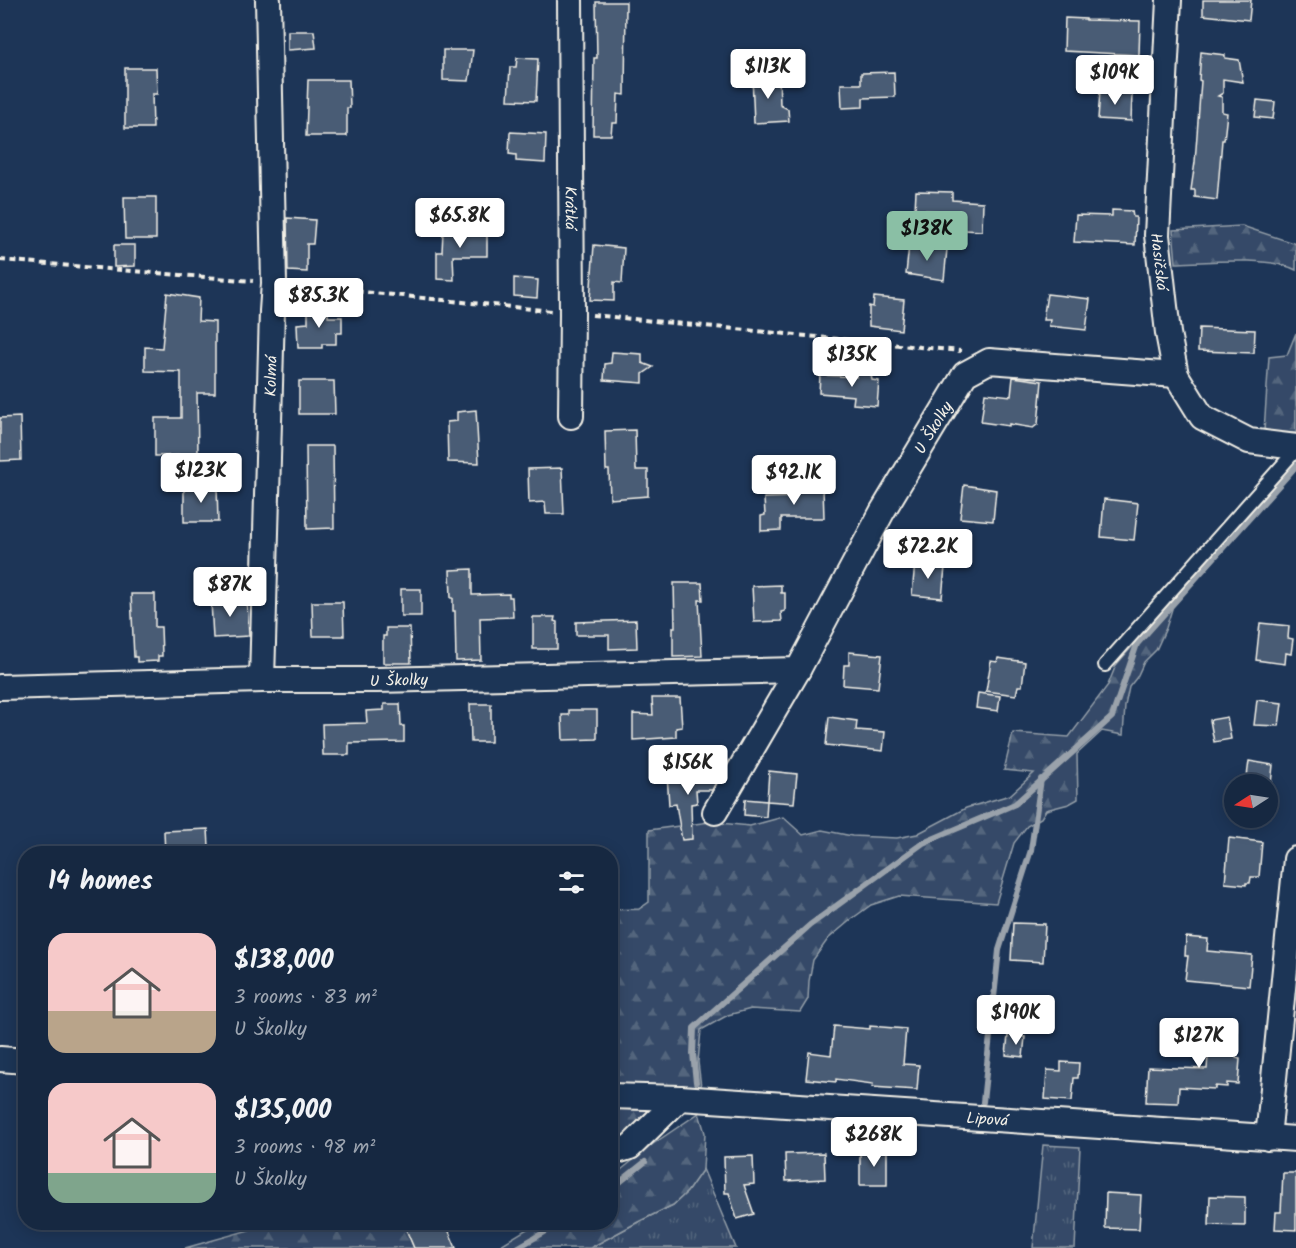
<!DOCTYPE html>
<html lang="en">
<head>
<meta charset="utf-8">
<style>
  body { margin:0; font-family:Kalam,sans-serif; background:#1f3048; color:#f1f3f6; height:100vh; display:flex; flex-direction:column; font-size:22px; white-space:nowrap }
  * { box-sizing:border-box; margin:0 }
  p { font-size:20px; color:#9ea6b1 }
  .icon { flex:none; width:33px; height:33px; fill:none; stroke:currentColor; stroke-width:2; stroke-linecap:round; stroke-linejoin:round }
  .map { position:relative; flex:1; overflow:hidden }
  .panel { position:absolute; left:18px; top:846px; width:600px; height:384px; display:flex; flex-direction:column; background:#162841; border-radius:24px; box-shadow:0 3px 15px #0003,0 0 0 2px #35445a }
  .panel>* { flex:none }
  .needle { width:39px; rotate:258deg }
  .buttons { position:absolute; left:1224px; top:774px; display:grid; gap:12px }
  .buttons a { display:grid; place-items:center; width:54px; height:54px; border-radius:50%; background:#162841; box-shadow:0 3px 15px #0003,0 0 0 2px #35445a; font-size:30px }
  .price { position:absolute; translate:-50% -51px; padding:0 14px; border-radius:6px; background:#fff; color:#222; font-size:20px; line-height:39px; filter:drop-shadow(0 2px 3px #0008) }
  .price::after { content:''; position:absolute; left:50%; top:36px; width:18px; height:14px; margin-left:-9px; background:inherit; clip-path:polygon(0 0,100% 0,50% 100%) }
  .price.current { background:#8abfa5; color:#111 }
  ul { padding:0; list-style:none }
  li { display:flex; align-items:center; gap:18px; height:150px; padding:0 30px }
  li span { display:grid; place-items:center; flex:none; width:168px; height:120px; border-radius:18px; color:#555 }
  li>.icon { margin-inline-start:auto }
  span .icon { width:72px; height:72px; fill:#fffc; stroke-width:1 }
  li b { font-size:26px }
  h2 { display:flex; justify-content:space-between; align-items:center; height:72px; padding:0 30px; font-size:26px }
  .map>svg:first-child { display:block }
</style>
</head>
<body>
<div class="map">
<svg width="1296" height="1248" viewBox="0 0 1296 1248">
  <defs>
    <pattern id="grass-tufts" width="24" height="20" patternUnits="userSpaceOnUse" patternTransform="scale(1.5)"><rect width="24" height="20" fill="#354a67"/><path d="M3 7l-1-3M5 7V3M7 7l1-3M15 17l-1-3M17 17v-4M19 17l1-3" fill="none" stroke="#53657d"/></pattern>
    <pattern id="forest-firs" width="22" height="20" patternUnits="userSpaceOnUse" patternTransform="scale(1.5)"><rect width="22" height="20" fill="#354a67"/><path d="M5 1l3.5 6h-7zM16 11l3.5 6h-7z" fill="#53657d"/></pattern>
  </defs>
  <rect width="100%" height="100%" fill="#1d3557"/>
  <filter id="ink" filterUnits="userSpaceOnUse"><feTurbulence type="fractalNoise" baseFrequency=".0167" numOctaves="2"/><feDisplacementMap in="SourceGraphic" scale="12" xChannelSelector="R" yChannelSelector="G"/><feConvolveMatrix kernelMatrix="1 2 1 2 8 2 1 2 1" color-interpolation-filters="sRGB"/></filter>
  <g filter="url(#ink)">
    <g fill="url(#grass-tufts)" stroke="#949ea8" stroke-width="1.5">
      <polygon points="1043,1145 1080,1147 1075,1248 1033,1248"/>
      <polygon points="703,1169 736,1248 590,1248 638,1222 673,1205 687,1192"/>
    </g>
    <g fill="url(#forest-firs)" stroke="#949ea8" stroke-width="1.5">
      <path d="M1242,226l54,18v26c-27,-14 -88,-8 -120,-7l-3,-33z"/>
      <polygon points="1296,333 1296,433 1264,431 1269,357 1287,355"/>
      <polygon points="1165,609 1172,609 1166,628 1156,650 1144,662 1137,677 1129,687 1125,706 1123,735 1102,731 1077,754 1078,799 1069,804 1046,810 1041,818 1027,826 1014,843 996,903 899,896 871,905 853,918 828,939 813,960 809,981 808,999 800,1012 751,1009 728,1015 701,1030 698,1062 702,1095 611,1090 610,910 639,909 649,902 649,830 710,822 750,826 783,817 803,835 822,830 852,836 897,838 917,834 966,808 1010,795 1034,773 1004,770 1013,733 1069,737 1108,685 1116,665"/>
      <polygon points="661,1106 622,1138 611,1139 610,1108"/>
      <polygon points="699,1113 705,1133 703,1169 687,1192 673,1205 638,1222 590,1248 496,1248 537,1223 610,1222 611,1178 653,1144"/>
      <polygon points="255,1222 405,1223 405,1227 414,1248 185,1248 253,1229"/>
    </g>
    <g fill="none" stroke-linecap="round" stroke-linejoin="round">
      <g stroke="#9aa2ab" stroke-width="6">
        <polyline points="696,1082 693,1054 694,1028 810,925 923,843 1015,804 1112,717 1137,644 1296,466"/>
        <polyline points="983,1102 999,950 1031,850 1041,779"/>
        <polyline points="610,1190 645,1162"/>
        <polyline points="517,1248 562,1222"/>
      </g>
    </g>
    <g fill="#485b74" stroke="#f4f1e8" stroke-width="1.5">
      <polygon points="1203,0 1251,0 1249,20 1203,15"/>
      <polygon points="596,2 626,2 625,95 618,94 617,123 612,123 611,135 593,135 594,58 597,58"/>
      <polygon points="1065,18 1086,19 1086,20 1140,21 1139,55 1064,51"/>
      <polygon points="288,31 314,31 316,48 288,50"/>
      <polygon points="443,50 473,50 469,81 443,80"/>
      <polygon points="1201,52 1225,55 1225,58 1239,60 1243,82 1223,79 1223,93 1218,96 1222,97 1222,112 1227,113 1224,140 1222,140 1217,200 1195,197 1195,190 1191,190 1195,162 1201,81 1199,80"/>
      <polygon points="517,58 538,59 536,101 508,100 510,67 516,67"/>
      <polygon points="125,68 156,68 157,94 152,94 153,128 125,128"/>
      <polygon points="894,72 895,97 863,98 863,107 842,108 841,84 861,84 861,73"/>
      <polygon points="779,74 780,105 788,109 789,121 754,123 752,75"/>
      <polygon points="308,80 349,80 350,108 347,108 347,136 306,136"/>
      <polygon points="1100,91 1132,94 1131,121 1098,119"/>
      <polygon points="1257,100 1275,102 1273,119 1255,117"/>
      <polygon points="510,132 546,134 545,163 516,161 516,155 509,154"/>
      <polygon points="916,191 952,192 952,200 983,202 982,231 946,229 946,211 915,210"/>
      <polygon points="124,197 156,197 156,239 125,239"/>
      <polygon points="1112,210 1132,211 1133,217 1136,217 1135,245 1074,242 1076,215 1112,216"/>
      <polygon points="287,218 315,220 313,244 307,244 307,272 288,271"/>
      <polygon points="452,224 457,229 487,229 487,256 453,256 454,280 437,279 437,252 442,252 443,232"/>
      <polygon points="114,245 135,245 135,266 114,267"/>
      <polygon points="594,245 624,248 622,283 614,282 614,301 590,300"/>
      <polygon points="909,245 947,249 944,280 906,274"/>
      <polygon points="514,278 538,280 537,298 514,296"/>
      <polygon points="167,293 199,298 198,321 215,322 215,393 197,393 198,455 155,456 155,418 181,418 181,372 145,371 145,347 162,348"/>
      <polygon points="1047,294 1090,299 1086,330 1049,326 1050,320 1043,320"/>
      <polygon points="874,297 904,300 901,330 869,326 869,306 873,307"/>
      <polygon points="308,308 328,308 328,317 342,317 342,333 336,333 336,344 322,344 322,348 298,348 297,324 308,323"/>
      <polygon points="1199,328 1255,330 1254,353 1198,351"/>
      <polygon points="612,352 642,354 642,363 653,367 643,374 643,383 604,380 605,364 611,363"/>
      <polygon points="856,372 871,374 872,380 879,381 877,406 853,404 854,396 819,393 820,375 856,377"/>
      <polygon points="1013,377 1042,381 1038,424 1033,428 1009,424 1009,426 981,422 985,393 1011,396"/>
      <polygon points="299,381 334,381 335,414 299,414"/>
      <polygon points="476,410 479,463 448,462 447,422 457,421 457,412"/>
      <polygon points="20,417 21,460 0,461 0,418"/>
      <polygon points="635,430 636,470 648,470 648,496 610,499 609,470 606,470 605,431"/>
      <polygon points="306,446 333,446 334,528 307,529"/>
      <polygon points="562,468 564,514 546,514 545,502 529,503 528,469"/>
      <polygon points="796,480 817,480 818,487 823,488 824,518 781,518 781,530 761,531 761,516 765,515 764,498 795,497"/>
      <polygon points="964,485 996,490 993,521 960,518"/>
      <polygon points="217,486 218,522 184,522 184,487"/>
      <polygon points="1104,499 1138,503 1134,540 1101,537"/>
      <polygon points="915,562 945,567 942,598 912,595"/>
      <polygon points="472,569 472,595 509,594 509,597 512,597 513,617 480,618 481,660 456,661 455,611 453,611 453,598 451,598 450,570"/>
      <polygon points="674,583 702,583 703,600 699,600 702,656 673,657 673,627 675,627"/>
      <polygon points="781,585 781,593 785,593 785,611 781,612 782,621 754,622 752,586"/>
      <rect x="401" y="589" width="20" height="27"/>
      <polygon points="131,594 155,594 155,627 161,627 162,656 158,656 158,661 137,662 137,657 134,657"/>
      <polygon points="247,599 249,636 213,638 211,601"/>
      <polygon points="312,602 343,602 344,636 313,636"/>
      <polygon points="533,617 555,617 554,621 557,622 557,649 533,649"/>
      <polygon points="636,620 637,648 609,649 609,635 576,635 576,622"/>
      <polygon points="1260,623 1289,626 1288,638 1293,639 1291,654 1286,653 1285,664 1256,660"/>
      <polygon points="386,628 410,628 411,663 383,663 383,636 386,636"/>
      <polygon points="849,652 882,655 878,688 843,685 844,665 849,665"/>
      <polygon points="998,658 1025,662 1022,686 1018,686 1016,695 986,691 991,661 997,662"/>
      <polygon points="978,693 1000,696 998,711 976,708"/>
      <polygon points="652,698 680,698 682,727 676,728 676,737 633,740 633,714 653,715"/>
      <polygon points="1257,700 1282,703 1279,726 1254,725"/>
      <polygon points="384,704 400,704 401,726 404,726 404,742 349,743 349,755 323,755 322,724 367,723 366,711 384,710"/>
      <polygon points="470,704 491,704 491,742 471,742"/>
      <polygon points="569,710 597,710 597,739 563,740 562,715 569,715"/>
      <polygon points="829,717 857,721 856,730 885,732 883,751 826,745"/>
      <polygon points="1227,717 1231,739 1214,742 1210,720"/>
      <polygon points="1249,761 1273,765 1271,784 1246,784"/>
      <polygon points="769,771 797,774 794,803 767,801"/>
      <polygon points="716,772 717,780 712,790 696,790 697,803 691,804 692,839 682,840 676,804 669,805 667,774"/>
      <polygon points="745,799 767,801 766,817 744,815"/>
      <polygon points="208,829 209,847 205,847 205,854 165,854 164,831"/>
      <polygon points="1229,838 1262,842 1259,877 1251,877 1250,883 1246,883 1246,885 1225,883"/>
      <polygon points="1013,923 1045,924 1043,962 1011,960"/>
      <polygon points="1186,937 1208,939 1207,951 1252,955 1249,986 1185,980 1188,956 1185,956"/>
      <polygon points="1212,1023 1237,1024 1236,1058 1240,1059 1238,1084 1227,1083 1227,1087 1215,1086 1215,1089 1179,1087 1178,1103 1146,1102 1148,1067 1207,1069 1208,1056 1209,1056"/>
      <polygon points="834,1026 870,1029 870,1026 906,1029 903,1064 919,1065 917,1090 872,1087 873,1084 836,1079 836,1082 806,1079 809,1052 831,1055"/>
      <polygon points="1008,1035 1025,1037 1023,1057 1006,1055"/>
      <polygon points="1061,1062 1079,1063 1078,1078 1074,1078 1072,1101 1045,1099 1047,1070 1061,1071"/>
      <rect x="860" y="1151" width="27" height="34"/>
      <polygon points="824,1153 825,1179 786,1181 785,1154"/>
      <polygon points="753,1156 754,1184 744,1185 754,1214 737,1219 729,1193 725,1193 724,1157"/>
      <polygon points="1283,1173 1296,1173 1296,1230 1275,1229 1276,1212 1281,1212"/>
      <polygon points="1106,1193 1141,1195 1139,1229 1105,1228"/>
      <polygon points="1210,1196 1245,1197 1245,1226 1209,1225"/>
      <polygon points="417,1222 445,1222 456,1248 414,1248 405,1227"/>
    </g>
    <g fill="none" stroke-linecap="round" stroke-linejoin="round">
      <g stroke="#f4f1e8" stroke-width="16">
        <polyline id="service" points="1105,665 1296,450"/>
      </g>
      <g stroke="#f4f1e8" stroke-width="28">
        <g id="minor">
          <path id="s1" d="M570,0l2,314 -1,102"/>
          <path id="s2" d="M1169,0l-12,235 11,98 8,42 26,42 47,24 47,6"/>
          <path id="s3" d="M262,680l10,-369 2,-28 -6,-283"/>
          <path id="s4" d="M0,687l262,-7h115l421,-10 84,-158 83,-138 24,-13 187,14"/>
          <polyline points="715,812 798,670"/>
          <polyline points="0,1059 26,1061"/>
          <path id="s5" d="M610,1096l70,2 616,41"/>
          <polyline points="1268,1138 1296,859"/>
          <polyline points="610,1153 630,1147 680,1098"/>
        </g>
      </g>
      <g stroke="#f4f1e8" stroke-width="4" stroke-dasharray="6 4.5" stroke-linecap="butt">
        <polyline points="0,260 253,281"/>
        <polyline points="294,285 552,311"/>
        <polyline points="592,315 961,351"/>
      </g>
      <use href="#service" stroke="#1d3557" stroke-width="12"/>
      <use href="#minor" stroke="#1d3557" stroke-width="24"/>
    </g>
  </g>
  <g text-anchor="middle" stroke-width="4.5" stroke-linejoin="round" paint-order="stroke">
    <g font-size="16" fill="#f4f1e8" stroke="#1d3557">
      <text dy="6" stroke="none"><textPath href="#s1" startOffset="208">Krátká</textPath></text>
      <text dy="6" stroke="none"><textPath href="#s2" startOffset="262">Hasičská</textPath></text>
      <text dy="6" stroke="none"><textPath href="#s3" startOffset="304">Kolmá</textPath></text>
      <text dy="6" stroke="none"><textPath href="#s4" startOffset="1076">U Školky</textPath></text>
      <text dy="6" stroke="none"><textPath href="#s4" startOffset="399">U Školky</textPath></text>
      <text dy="6" stroke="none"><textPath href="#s5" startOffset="378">Lipová</textPath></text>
    </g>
  </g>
</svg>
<div class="buttons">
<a><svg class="needle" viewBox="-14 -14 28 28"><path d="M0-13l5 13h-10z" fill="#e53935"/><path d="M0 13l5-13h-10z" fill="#9ea6b1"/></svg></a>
</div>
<b class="price" style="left:768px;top:100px">$113K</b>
<b class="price" style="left:1115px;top:106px">$109K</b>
<b class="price" style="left:460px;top:249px">$65.8K</b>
<b class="price current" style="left:927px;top:262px">$138K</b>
<b class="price" style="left:319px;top:329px">$85.3K</b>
<b class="price" style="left:852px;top:388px">$135K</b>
<b class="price" style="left:201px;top:504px">$123K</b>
<b class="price" style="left:794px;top:506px">$92.1K</b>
<b class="price" style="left:928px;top:580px">$72.2K</b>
<b class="price" style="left:230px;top:618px">$87K</b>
<b class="price" style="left:688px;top:796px">$156K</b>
<b class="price" style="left:1016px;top:1046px">$190K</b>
<b class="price" style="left:1199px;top:1069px">$127K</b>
<b class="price" style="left:874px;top:1168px">$268K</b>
<section class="panel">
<h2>14 homes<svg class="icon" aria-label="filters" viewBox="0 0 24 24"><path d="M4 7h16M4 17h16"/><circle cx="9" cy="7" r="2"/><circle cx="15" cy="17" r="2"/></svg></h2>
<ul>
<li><span style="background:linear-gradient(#f6c9c9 65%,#b9a48a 0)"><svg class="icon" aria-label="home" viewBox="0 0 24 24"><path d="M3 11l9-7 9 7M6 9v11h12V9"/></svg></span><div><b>$138,000</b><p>3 rooms · 83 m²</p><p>U Školky</p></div></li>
<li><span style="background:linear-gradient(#f6c9c9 75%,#7fa58c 0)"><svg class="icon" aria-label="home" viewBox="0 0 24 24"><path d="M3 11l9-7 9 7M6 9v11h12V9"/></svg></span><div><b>$135,000</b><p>3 rooms · 98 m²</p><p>U Školky</p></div></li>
</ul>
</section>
</div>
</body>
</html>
